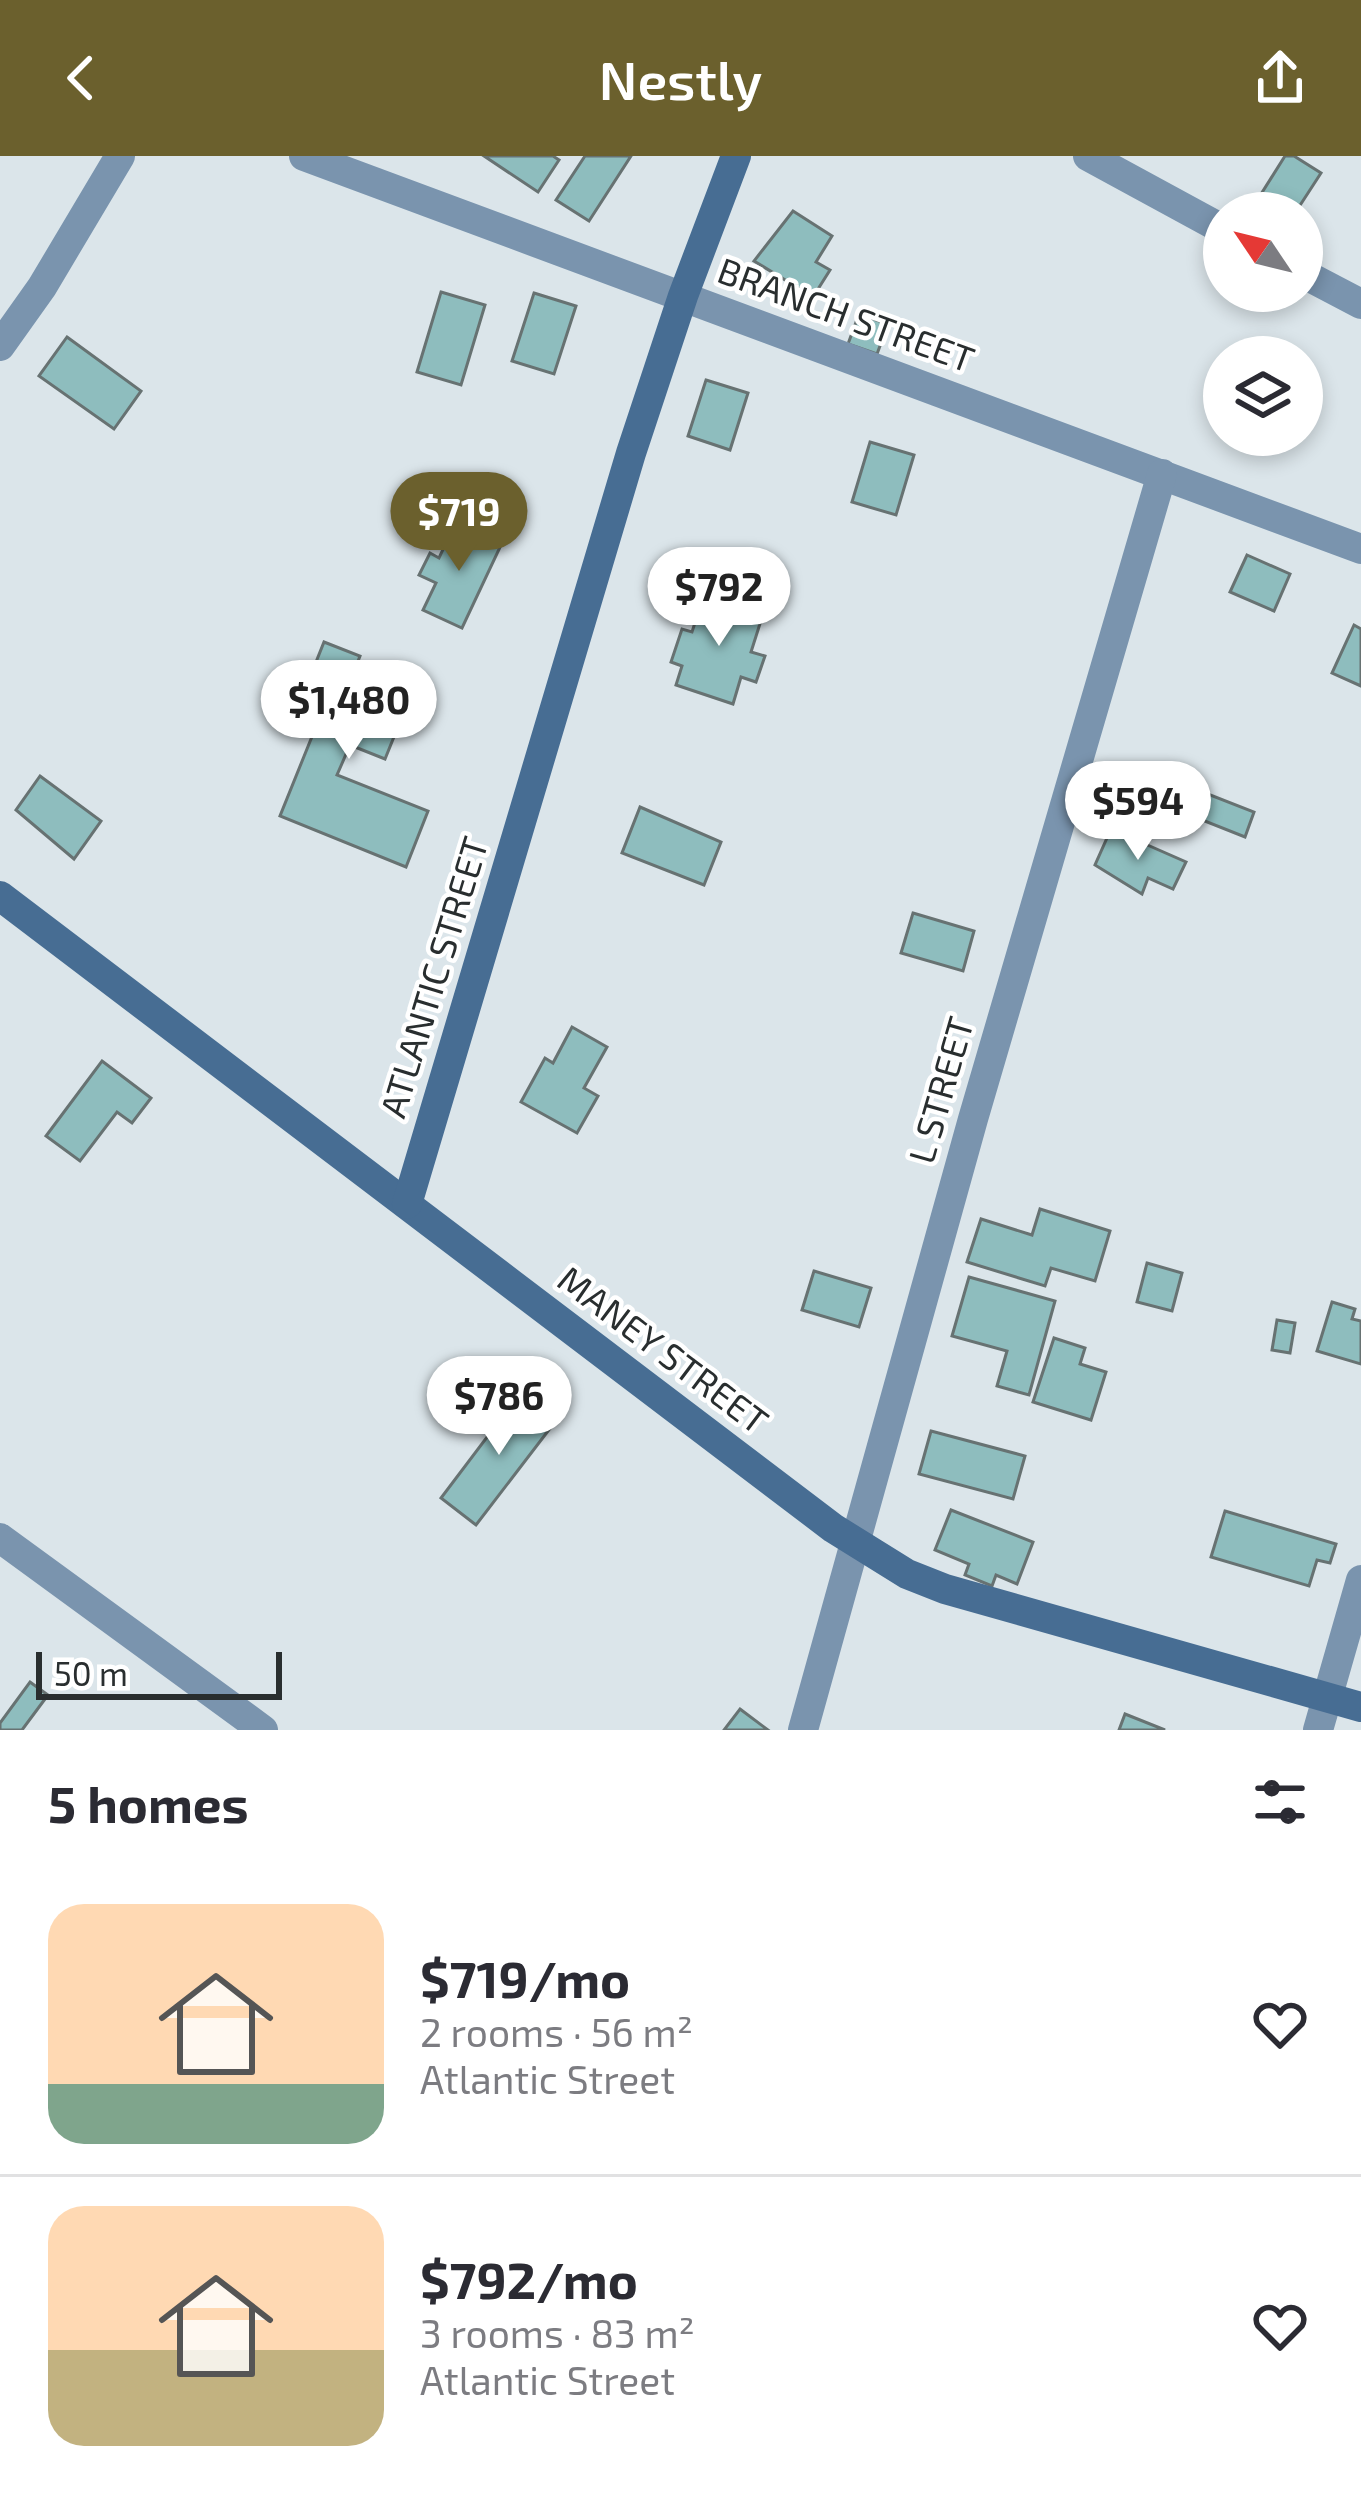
<!DOCTYPE html>
<html lang="en">
<head>
<meta charset="utf-8">
<style>
  body { margin:0; font-family:"Exo 2",sans-serif; background:#f2f2f3; color:#2b2b33; height:100vh; display:flex; flex-direction:column; font-size:45px; white-space:nowrap }
  * { box-sizing:border-box; margin:0 }
  p { font-size:39px; color:#7c7c81 }
  .icon { flex:none; width:66px; height:66px; fill:none; stroke:currentColor; stroke-width:2; stroke-linecap:round; stroke-linejoin:round }
  .map { position:relative; height:1574px; overflow:hidden }
  .details { display:flex; flex-direction:column; background:#fff; flex:1 }
  .details>* { flex:none }
  .needle { width:78px; rotate:305deg }
  .buttons { position:absolute; left:1203px; top:36px; display:grid; gap:24px }
  .buttons a { display:grid; place-items:center; width:120px; height:120px; border-radius:50%; background:#fff; box-shadow:0 6px 18px #0003; font-size:60px }
  .scale { position:absolute; left:36px; bottom:30px; width:246px; box-sizing:border-box; padding-left:12px; border:6px solid #292e2f; border-top:0; font-size:33px; line-height:42px; white-space:nowrap; color:#292e2f; -webkit-text-stroke:9px #fff; paint-order:stroke }
  .price { position:absolute; translate:-50% -102px; padding:0 27px; border-radius:42px; background:#fff; color:#222; font-size:39px; line-height:78px; filter:drop-shadow(0 3px 6px #0008) }
  .price::after { content:''; position:absolute; left:50%; top:72px; width:36px; height:27px; margin-left:-18px; background:inherit; clip-path:polygon(0 0,100% 0,50% 100%) }
  .price.current { background:#6b602d; color:#fff }
  ul { padding:0; list-style:none }
  li { display:flex; align-items:center; gap:36px; height:300px; padding:0 48px }
  li+li { border-top:3px solid #e1e1e2 }
  li span { display:grid; place-items:center; flex:none; width:336px; height:240px; border-radius:36px; color:#555 }
  li>.icon { margin-inline-start:auto }
  span .icon { width:144px; height:144px; fill:#fffc; stroke-width:1 }
  li b { font-size:51px }
  h2 { display:flex; justify-content:space-between; align-items:center; height:144px; padding:0 48px; font-size:51px }
  header { display:flex; justify-content:space-between; align-items:center; height:156px; padding:0 48px; background:#6b602d; color:#fff; font-size:54px; font-weight:600 }
  .map>svg:first-child { display:block }
</style>
</head>
<body>
<header><svg class="icon" aria-label="back" viewBox="0 0 24 24"><path d="M15 5l-7 7 7 7"/></svg>Nestly<svg class="icon" aria-label="share" viewBox="0 0 24 24"><path d="M12 15V3M7 8l5-5 5 5M5 13v7h14v-7"/></svg></header>
<div class="map">
<svg width="1361" height="1574" viewBox="0 0 1361 1574">
  <rect width="100%" height="100%" fill="#dbe5ea"/>
  <g fill="#8ebdbe" stroke="#677272" stroke-width="3">
    <polygon points="484,0 553,0 559,4 538,36"/>
    <polygon points="585,0 631,0 589,65 556,44"/>
    <polygon points="1285,0 1294,0 1321,17 1295,57 1256,57 1251,54"/>
    <polygon points="793,55 832,80 816,106 830,114 813,141 754,105"/>
    <polygon points="441,136 485,149 461,229 417,216"/>
    <polygon points="534,137 576,150 554,218 512,205"/>
    <polygon points="859,158 888,168 877,198 848,188"/>
    <polygon points="67,181 141,235 114,273 39,220"/>
    <polygon points="706,224 748,237 730,294 688,280"/>
    <polygon points="870,286 914,299 896,359 852,346"/>
    <polygon points="456,366 502,387 462,472 423,454 436,427 419,419 430,397 439,402"/>
    <polygon points="1247,399 1290,418 1274,455 1230,436"/>
    <polygon points="705,436 764,455 751,496 765,500 756,526 741,521 733,548 676,529 682,510 671,506 682,473 692,476"/>
    <polygon points="1354,469 1361,473 1361,530 1332,517"/>
    <polygon points="324,486 360,500 351,523 408,546 385,603 350,589 337,619 428,655 406,711 280,660 313,578 291,569"/>
    <polygon points="1149,615 1254,656 1245,681 1139,639"/>
    <polygon points="40,620 101,665 74,703 16,654"/>
    <polygon points="640,651 721,686 704,729 622,697"/>
    <polygon points="1111,673 1186,706 1173,733 1148,722 1142,738 1095,709"/>
    <polygon points="913,757 974,775 963,815 901,797"/>
    <polygon points="572,871 607,891 584,932 598,940 577,977 521,946 545,902 553,907"/>
    <polygon points="102,905 151,942 132,967 117,956 80,1005 46,980"/>
    <polygon points="1040,1053 1110,1075 1095,1125 1051,1112 1045,1130 967,1106 981,1063 1032,1079"/>
    <polygon points="1147,1107 1182,1117 1172,1155 1137,1146"/>
    <polygon points="814,1115 871,1132 859,1171 802,1154"/>
    <polygon points="969,1121 1055,1145 1029,1239 997,1230 1007,1195 952,1180"/>
    <polygon points="1332,1146 1355,1153 1352,1163 1361,1165 1361,1208 1317,1195"/>
    <polygon points="1277,1164 1295,1167 1290,1197 1272,1194"/>
    <polygon points="1054,1182 1085,1192 1080,1208 1106,1216 1091,1264 1033,1246"/>
    <polygon points="522,1235 558,1262 476,1369 441,1342"/>
    <polygon points="931,1275 1025,1300 1013,1343 919,1318"/>
    <polygon points="951,1354 1033,1386 1017,1428 996,1419 992,1430 965,1419 969,1408 935,1394"/>
    <polygon points="1225,1355 1336,1388 1330,1407 1317,1404 1309,1430 1211,1401"/>
    <polygon points="30,1526 48,1539 22,1574 0,1574 0,1567"/>
    <polygon points="740,1553 768,1574 724,1574"/>
    <polygon points="1125,1558 1165,1574 1119,1574"/>
  </g>
  <g fill="none" stroke-linecap="round" stroke-linejoin="round">
    <g stroke="#7a94ae" stroke-width="30">
      <polyline points="304,0 1361,393"/>
      <polyline points="1088,0 1224,74"/>
      <polyline points="1302,117 1361,148"/>
      <polyline points="0,190 42,131 120,0"/>
      <polyline points="0,1382 263,1574"/>
      <polyline points="803,1574 973,963 1162,318"/>
      <polyline points="1318,1574 1361,1424"/>
    </g>
    <g stroke="#476d93" stroke-width="30">
      <polyline points="0,740 833,1372 907,1418 945,1433 1361,1551"/>
      <polyline points="407,1048 631,297 683,140 736,0"/>
    </g>
  </g>
  <g text-anchor="middle" stroke-width="9" stroke-linejoin="round" paint-order="stroke">
    <g font-size="36" fill="#292e2f" stroke="#fff">
      <text transform="translate(846 159) rotate(20)" y="13">BRANCH STREET</text>
      <text transform="translate(434 821) rotate(-73)" y="13">ATLANTIC STREET</text>
      <text transform="translate(941 934) rotate(-74)" y="13">L STREET</text>
      <text transform="translate(663 1194) rotate(37)" y="13">MANEY STREET</text>
    </g>
  </g>
</svg>
<div class="buttons">
<a><svg class="needle" viewBox="-14 -14 28 28"><path d="M0-13l5 13h-10z" fill="#e53935"/><path d="M0 13l5-13h-10z" fill="#7c7c81"/></svg></a>
<a><svg class="icon" aria-label="layers" viewBox="0 0 24 24"><path d="M12 4l9 5-9 5-9-5zM3 14l9 5 9-5"/></svg></a>
</div>
<div class="scale">50 m</div>
<b class="price current" style="left:459px;top:418px">$719</b>
<b class="price" style="left:719px;top:493px">$792</b>
<b class="price" style="left:349px;top:606px">$1,480</b>
<b class="price" style="left:1138px;top:707px">$594</b>
<b class="price" style="left:499px;top:1302px">$786</b>
</div>
<section class="details">
<h2>5 homes<svg class="icon" aria-label="filters" viewBox="0 0 24 24"><path d="M4 7h16M4 17h16"/><circle cx="9" cy="7" r="2"/><circle cx="15" cy="17" r="2"/></svg></h2>
<ul>
<li><span style="background:linear-gradient(#ffd9b3 75%,#7fa58c 0)"><svg class="icon" aria-label="home" viewBox="0 0 24 24"><path d="M3 11l9-7 9 7M6 9v11h12V9"/></svg></span><div><b>$719/mo</b><p>2 rooms · 56 m²</p><p>Atlantic Street</p></div><svg class="icon" aria-label="heart" viewBox="0 0 24 24"><path d="M12 20l-8-8c-3-5 5-10 8-4 3-6 11-1 8 4z"/></svg></li>
<li><span style="background:linear-gradient(#ffd9b3 60%,#c2b280 0)"><svg class="icon" aria-label="home" viewBox="0 0 24 24"><path d="M3 11l9-7 9 7M6 9v11h12V9"/></svg></span><div><b>$792/mo</b><p>3 rooms · 83 m²</p><p>Atlantic Street</p></div><svg class="icon" aria-label="heart" viewBox="0 0 24 24"><path d="M12 20l-8-8c-3-5 5-10 8-4 3-6 11-1 8 4z"/></svg></li>
</ul>
</section>
</body>
</html>
